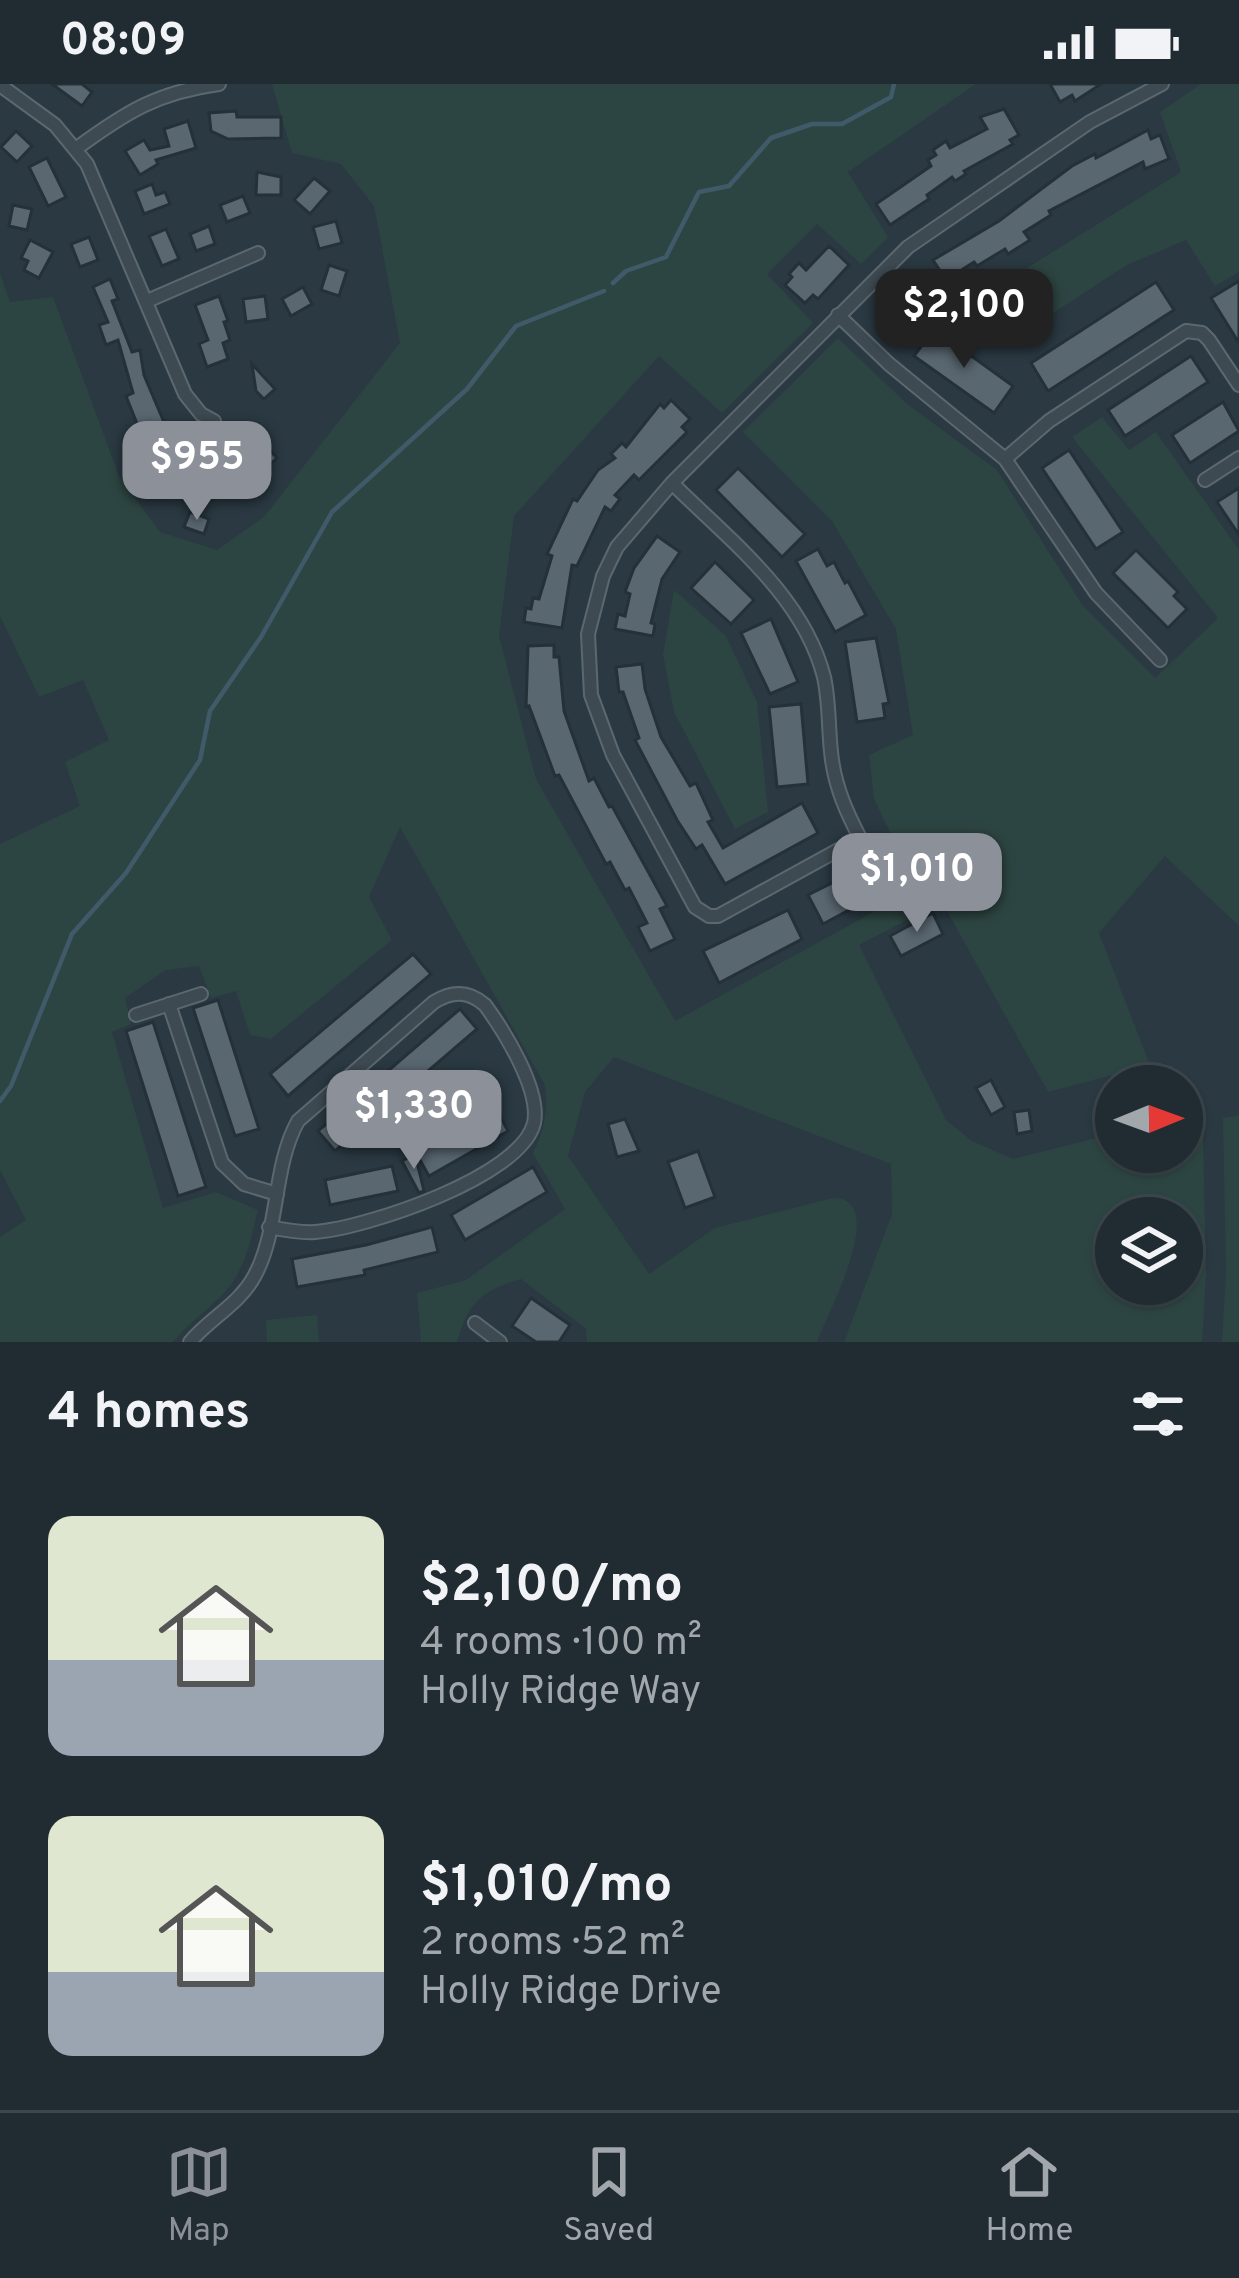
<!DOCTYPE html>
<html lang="en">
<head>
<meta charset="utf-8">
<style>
  body { margin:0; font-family:Overpass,sans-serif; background:#28333a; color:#f1f3f6; height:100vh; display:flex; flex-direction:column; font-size:45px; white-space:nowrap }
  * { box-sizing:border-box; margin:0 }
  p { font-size:39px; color:#a2a7ac }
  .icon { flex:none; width:66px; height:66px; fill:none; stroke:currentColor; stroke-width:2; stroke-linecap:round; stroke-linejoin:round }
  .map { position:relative; height:1258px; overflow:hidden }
  .panel { display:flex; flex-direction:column; background:#202b32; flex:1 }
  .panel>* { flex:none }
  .needle { width:78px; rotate:89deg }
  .fabs { position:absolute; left:1095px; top:981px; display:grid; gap:24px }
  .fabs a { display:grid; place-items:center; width:108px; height:108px; border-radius:50%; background:#202b32; box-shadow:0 3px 9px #0004,0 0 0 3px #3d474d; font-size:60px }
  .price { position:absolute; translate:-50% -102px; padding:0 27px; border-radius:24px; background:#8c9099; color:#fff; font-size:39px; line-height:78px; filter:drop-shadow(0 3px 6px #0008) }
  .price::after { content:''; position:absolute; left:50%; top:72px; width:36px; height:27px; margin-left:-18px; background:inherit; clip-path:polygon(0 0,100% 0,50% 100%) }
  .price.on { background:#222; color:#fff }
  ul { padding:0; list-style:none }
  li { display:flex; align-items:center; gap:36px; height:300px; padding:0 48px }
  li span { display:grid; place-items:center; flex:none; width:336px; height:240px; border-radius:24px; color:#555 }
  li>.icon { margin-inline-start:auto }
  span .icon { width:144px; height:144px; fill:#fffc; stroke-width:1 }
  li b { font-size:51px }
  h2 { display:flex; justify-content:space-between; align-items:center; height:144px; padding:0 48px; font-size:51px }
  .status { display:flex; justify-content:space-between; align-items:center; height:84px; padding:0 60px; background:#202b32; direction:ltr }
  .status svg { height:33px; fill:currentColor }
  .dock { display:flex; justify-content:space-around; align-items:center; height:168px; border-top:3px solid #3d474d; background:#202b32; font-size:33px; color:#a2a7ac }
  .dock a { display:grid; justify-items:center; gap:6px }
  .dock .on { color:#8c9099 }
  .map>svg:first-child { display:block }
</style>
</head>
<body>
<div class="status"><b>08:09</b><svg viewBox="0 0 49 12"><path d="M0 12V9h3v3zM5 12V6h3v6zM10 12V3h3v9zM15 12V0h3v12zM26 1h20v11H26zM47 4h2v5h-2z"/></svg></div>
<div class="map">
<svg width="1239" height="1258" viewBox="0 0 1239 1258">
  <rect width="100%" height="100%" fill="#2a3942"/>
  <g fill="#2d4542" fill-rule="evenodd">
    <path d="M272,0h704l-128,88 40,65 -27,27 -44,-40 -50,50 46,49 -91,90 -63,-57 -145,160 -15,120 37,143 139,242 242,-133 -43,-89 -5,-44 44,-20 -17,-106 -64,-108 -89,-89 95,-94 69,66 90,66 86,136 72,72 63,-60 -146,-181 30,-20 27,33 27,-18 83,118v376l-74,-70 -66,77 51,132 -102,27 -106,-190 -83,43 87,175 26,21 41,18 103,-26v19h66v-35l15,-4 6,20 3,140 -4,69h-358l48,-128 -1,-50 -277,-107 -29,35 -17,64 81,118 66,-46 118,-30c57,0 -5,115 -16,144h-230l-1,-13 -65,-50c-41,12 -52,23 -64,63h-36l-4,-49 49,-13 99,-71 -32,-56c12,-24 15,-42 12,-68l-145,-258 -31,70 23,43 -121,99 -21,-4 -14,-44 -25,7 -12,-32 -33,4 -41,28 6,26 -19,8 51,176 53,-16 42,18c-7,26 -11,54 -28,76 -16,20 -40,35 -57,56h-173v-105l26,-17 -26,-50v-326l80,-38 -15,-44 44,-22 -26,-60 -44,17 -39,-81v-343l10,29 43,-5 66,179 41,56 57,18 47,-33 136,-174 -26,-137 -33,-42 -49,-11zM1116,1134h66v66h-66z"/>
    <polygon points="1201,0 1239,0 1239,188 1215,202 1186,156 1127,181 1010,257 986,231 982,212 1181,88 1160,28"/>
    <polygon points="674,506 726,552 757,618 768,728 735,745 674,628 663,571"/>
    <polygon points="1239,1031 1239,1258 1222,1258 1226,1189 1223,1034"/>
    <polygon points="317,1231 319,1258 267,1258 266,1236"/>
  </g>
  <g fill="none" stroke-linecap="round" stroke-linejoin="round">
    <g stroke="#415a69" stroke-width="4.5">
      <polyline points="613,199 626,187 666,173 699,108 729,102 771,54 812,40 842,40 891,13 894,0"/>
      <polyline points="0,1017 11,1002 72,850 126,789 200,676 210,627 261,553 332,428 467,305 516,242 604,207"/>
    </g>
  </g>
  <g fill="#596771" stroke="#253139" stroke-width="3">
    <polygon points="52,0 82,0 92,8 82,22"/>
    <polygon points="1050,0 1101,0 1075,17 1072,11 1060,18"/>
    <polygon points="1004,25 1019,51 1010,56 1013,60 964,87 966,90 955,97 952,93 927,111 929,115 890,141 876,120 931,82 928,76 936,71 933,66 946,57 950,64 987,45 980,33"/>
    <polygon points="236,27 237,33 281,33 281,54 228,55 211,47 209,29"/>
    <polygon points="188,37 196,64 156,76 158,80 140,91 125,67 144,56 150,66 169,62 164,45"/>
    <polygon points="1148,46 1151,55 1160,51 1169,75 1145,85 1143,78 1049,127 1051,131 1024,148 1030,156 1008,170 1005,165 977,182 974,178 946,196 933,176 999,137 1072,82 1095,70 1096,74"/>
    <polygon points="16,47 32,62 17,78 1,63"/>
    <polygon points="47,74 66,113 48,122 29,83"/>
    <polygon points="257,88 281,93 281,111 256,111"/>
    <polygon points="314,94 330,107 310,130 294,116"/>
    <polygon points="152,100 156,111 165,108 170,120 144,130 135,107"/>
    <polygon points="243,112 250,129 227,138 220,121"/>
    <polygon points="13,121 32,125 27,146 9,142"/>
    <polygon points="336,137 342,159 319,165 313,143"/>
    <polygon points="209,142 215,160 196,167 190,150"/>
    <polygon points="166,145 179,175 162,182 149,152"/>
    <polygon points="89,153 98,176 80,183 71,160"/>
    <polygon points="30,156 53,168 39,194 24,186 28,177 21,174"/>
    <polygon points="829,162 849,181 818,215 813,211 805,219 785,201 792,193 789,190 799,179 806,186"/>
    <polygon points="329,181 347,187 339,212 321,206"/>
    <polygon points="110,195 118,215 112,217 132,268 140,266 144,291 172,357 155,363 151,354 144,357 126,312 133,309 118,256 106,261 99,241 108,238 93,203"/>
    <polygon points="1239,197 1239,259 1211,214"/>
    <polygon points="1156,198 1174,226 1048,307 1031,279"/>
    <polygon points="303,203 312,220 291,232 282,215"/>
    <polygon points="219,212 228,237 224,238 230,256 223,259 228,275 207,283 199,260 208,256 195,221"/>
    <polygon points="265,212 268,235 246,238 243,215"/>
    <polygon points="934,245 1013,302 994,329 914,272"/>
    <polygon points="1191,272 1208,298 1125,352 1108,326"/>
    <polygon points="252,280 275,305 264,315 256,307"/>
    <polygon points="671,316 690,335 682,343 687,348 639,396 634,391 615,411 620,415 611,427 605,423 577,482 572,481 562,544 524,538 526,524 531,525 533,514 539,515 552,472 547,470 573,415 577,417 598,386 615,374 611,370 622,359 626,363 660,320 664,324"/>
    <polygon points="1223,318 1239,347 1190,379 1172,351"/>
    <polygon points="264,360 277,374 262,388 249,374"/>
    <polygon points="1069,366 1123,448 1096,465 1042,384"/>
    <polygon points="174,375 192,392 179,407 172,401 161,414 149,404"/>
    <polygon points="738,384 805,450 782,473 716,406"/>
    <polygon points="239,386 244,404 219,411 214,394"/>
    <polygon points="1239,404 1239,451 1217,418"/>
    <polygon points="190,428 209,435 204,450 184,443"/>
    <polygon points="657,452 680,468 662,495 651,539 655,540 653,552 615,545 618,530 625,532 630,510 625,508 634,484"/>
    <polygon points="818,465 827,482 834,478 845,499 848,497 866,531 835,548 796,477"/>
    <polygon points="1136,466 1178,508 1174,512 1187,525 1168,544 1113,489"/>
    <polygon points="715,478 754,516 731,540 691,504"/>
    <polygon points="771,535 798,598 770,610 741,549"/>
    <polygon points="876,554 889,619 883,620 885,634 857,638 845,558"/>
    <polygon points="554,561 554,573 559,573 564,627 589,697 594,694 609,723 612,722 667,822 660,825 675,855 650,867 638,843 647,839 629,804 625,806 610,778 606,780 559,691 555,692 529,622 526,623 528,562"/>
    <polygon points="642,580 645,605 661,653 690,702 696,699 713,736 708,738 723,764 802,719 818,749 725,800 702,761 696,765 677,736 635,656 639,654 623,608 619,608 616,583"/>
    <polygon points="801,620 808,700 777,703 769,623"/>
    <polygon points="880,775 891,798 874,806 877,811 823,840 808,811"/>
    <polygon points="788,826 802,855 719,899 703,867"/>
    <polygon points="933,829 943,850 901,872 890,852"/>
    <polygon points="413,870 431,890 288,1012 270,990"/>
    <polygon points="218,916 259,1045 235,1052 193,924"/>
    <polygon points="460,925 477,945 335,1067 318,1047"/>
    <polygon points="153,938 206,1103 178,1112 126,947"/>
    <polygon points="991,996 1005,1023 991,1031 976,1004"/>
    <polygon points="495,1023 508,1047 429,1092 416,1069"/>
    <polygon points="1029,1026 1032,1047 1017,1050 1014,1028"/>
    <polygon points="625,1035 639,1067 617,1073 608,1040"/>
    <polygon points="698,1067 715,1113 685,1124 668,1078"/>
    <polygon points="415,1070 424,1107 419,1109 402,1077"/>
    <polygon points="392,1082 398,1107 330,1121 325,1096"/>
    <polygon points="533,1083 547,1108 465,1156 451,1131"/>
    <polygon points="432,1143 438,1168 364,1186 365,1191 297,1203 292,1175 366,1161"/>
    <polygon points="531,1214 570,1241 559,1258 536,1258 512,1242"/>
  </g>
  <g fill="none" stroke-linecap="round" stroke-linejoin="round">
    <g stroke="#5c686f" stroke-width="16">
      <g id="minor">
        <polyline points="0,1 55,41 87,80 185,310 201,330 214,337"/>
        <path d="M77,64c49,-36 81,-56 142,-64"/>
        <polyline points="147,217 258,169"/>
        <polyline points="838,231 889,280 1005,375 1096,509 1160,576"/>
        <polyline points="1005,375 1049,337 1186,247 1202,249 1209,256 1239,301"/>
        <polyline points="1205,396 1239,374"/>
        <path d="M672,399c57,57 131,112 152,194 6,27 4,56 8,83 4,29 15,53 28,78l-142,78h-9l-14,-9 -82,-152 -22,-60 -3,-61 15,-58 14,-29 55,-64 236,-236 182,-125 72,-38"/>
        <polyline points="169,920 222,1079 244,1100 277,1110"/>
        <polyline points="136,931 201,910"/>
        <polyline points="475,1239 500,1258"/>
        <path d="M190,1258c20,-24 50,-38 65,-67 25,-47 17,-107 43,-154l136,-119c18,-11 34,-12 51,3 19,26 56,85 49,118 -13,54 -168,105 -219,109 -15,1 -31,-2 -46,-5"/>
      </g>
    </g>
    <use href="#minor" stroke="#3e4a52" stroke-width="12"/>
  </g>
</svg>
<div class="fabs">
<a><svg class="needle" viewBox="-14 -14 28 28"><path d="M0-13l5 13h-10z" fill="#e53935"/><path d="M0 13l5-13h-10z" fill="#a2a7ac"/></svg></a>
<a><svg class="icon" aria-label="layers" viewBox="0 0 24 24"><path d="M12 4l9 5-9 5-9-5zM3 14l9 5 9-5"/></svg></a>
</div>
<b class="price on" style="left:964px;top:287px">$2,100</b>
<b class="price" style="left:197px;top:439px">$955</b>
<b class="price" style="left:917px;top:851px">$1,010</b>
<b class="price" style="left:414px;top:1088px">$1,330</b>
</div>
<section class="panel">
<h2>4 homes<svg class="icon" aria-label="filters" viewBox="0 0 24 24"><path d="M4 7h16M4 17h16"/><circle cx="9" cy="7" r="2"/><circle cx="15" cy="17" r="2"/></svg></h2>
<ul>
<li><span style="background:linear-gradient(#dfe7d0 60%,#9aa5b1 0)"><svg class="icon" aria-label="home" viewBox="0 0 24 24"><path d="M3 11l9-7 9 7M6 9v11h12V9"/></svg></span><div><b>$2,100/mo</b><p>4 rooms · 100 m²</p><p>Holly Ridge Way</p></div></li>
<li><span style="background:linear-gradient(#dfe7d0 65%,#9aa5b1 0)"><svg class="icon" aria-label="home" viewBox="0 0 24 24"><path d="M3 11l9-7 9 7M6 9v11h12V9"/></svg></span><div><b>$1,010/mo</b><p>2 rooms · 52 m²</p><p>Holly Ridge Drive</p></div></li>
</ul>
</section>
<nav class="dock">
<a class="on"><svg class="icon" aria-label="map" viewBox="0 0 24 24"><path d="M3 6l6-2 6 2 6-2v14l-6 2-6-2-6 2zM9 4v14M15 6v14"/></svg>Map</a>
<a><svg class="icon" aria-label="saved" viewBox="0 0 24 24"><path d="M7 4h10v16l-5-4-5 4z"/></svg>Saved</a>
<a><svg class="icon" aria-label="home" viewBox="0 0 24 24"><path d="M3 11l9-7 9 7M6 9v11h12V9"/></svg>Home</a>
</nav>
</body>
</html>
